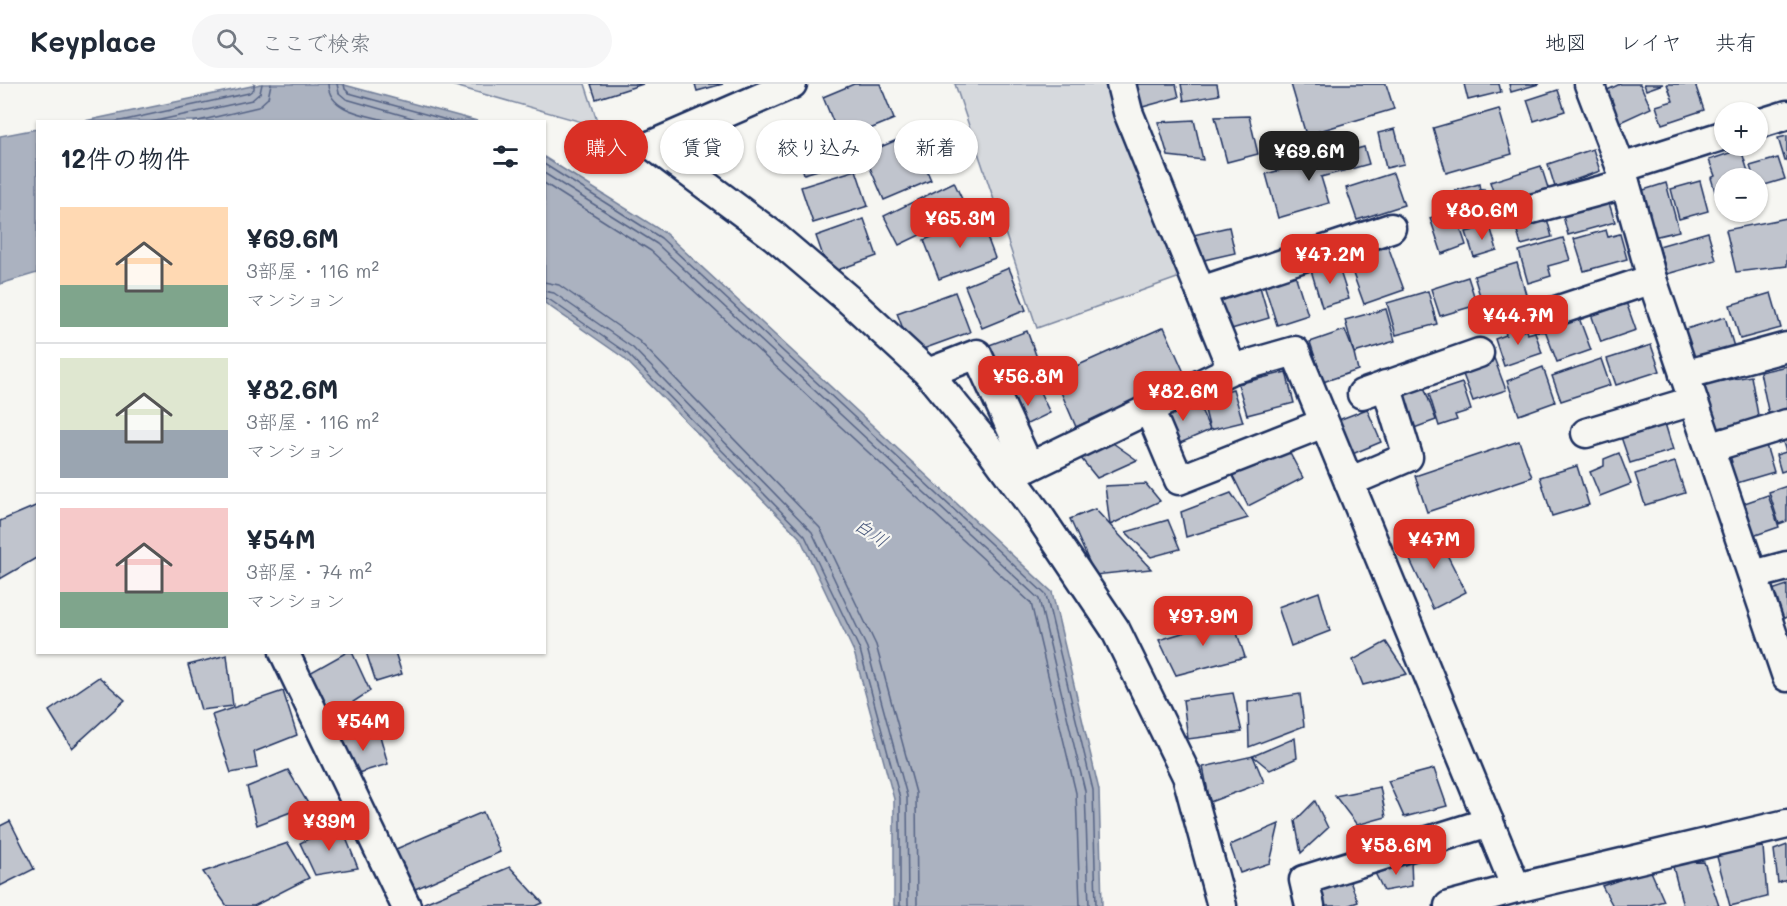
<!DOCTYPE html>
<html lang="ja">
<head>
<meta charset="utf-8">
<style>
  body { margin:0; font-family:Mali,"Klee One",sans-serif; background:#f6f6f7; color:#1f2937; height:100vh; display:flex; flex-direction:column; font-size:22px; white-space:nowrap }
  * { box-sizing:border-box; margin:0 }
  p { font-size:20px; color:#747a83 }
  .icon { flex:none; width:33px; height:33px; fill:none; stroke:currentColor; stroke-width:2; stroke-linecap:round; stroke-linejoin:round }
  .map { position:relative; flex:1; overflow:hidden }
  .side { position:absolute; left:36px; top:36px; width:510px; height:534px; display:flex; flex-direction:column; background:#fff; border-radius:0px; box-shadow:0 2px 4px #0004 }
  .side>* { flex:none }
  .hud { position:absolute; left:564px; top:36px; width:570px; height:54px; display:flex; gap:12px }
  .controls { position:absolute; left:1714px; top:18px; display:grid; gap:12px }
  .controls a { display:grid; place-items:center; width:54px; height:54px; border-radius:50%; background:#fff; box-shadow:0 2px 4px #0004; font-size:30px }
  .price { position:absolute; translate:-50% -51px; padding:0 14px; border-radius:12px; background:#d93025; color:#fff; font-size:20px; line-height:39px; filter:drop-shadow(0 2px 3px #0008) }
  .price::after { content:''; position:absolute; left:50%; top:36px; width:18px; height:14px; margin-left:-9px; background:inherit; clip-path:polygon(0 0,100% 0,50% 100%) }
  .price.current { background:#222; color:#fff }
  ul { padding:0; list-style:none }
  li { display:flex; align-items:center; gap:18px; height:150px; padding:0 24px }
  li+li { border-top:2px solid #e0e1e3 }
  li span { display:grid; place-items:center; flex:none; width:168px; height:120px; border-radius:0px; color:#555 }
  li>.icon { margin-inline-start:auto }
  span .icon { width:72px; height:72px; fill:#fffc; stroke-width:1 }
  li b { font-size:26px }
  h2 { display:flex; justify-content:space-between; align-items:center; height:72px; padding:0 24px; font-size:26px }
  .pill { padding:0 21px; border-radius:27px; background:#fff; box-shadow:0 2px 4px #0004; font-size:21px; line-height:54px }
  .pill.current { background:#d93025; color:#fff }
  header { display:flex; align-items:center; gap:36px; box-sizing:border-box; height:84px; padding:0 30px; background:#fff; border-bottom:2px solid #e0e1e3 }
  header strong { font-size:28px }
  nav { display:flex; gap:33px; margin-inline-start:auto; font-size:21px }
  .search { width:420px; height:54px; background:#f6f6f7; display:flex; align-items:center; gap:15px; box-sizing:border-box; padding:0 21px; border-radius:33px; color:#747a83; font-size:22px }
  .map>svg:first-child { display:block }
</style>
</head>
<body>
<header>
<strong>Keyplace</strong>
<div class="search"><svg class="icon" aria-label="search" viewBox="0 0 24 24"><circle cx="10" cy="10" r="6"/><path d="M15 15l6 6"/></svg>ここで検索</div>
<nav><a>地図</a><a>レイヤ</a><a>共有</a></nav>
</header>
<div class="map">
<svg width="1787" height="822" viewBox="0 0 1787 822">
  <rect width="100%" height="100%" fill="#f6f6f2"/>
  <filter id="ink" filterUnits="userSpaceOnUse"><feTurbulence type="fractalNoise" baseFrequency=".0167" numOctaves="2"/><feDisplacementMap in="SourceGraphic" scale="12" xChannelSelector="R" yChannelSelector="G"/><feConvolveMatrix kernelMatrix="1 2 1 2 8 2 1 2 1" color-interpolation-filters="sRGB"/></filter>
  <g filter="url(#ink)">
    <g fill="#d6d9dd" stroke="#78849e" stroke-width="1.5">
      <polygon points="448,0 585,0 599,43"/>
      <polygon points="955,0 1115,0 1180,193 1037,244"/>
    </g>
    <g fill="#abb2c0" stroke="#717e99" stroke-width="1.5">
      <polygon points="261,0 341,0 477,37 85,37"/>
      <polygon points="37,45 37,189 0,200 0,52"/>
      <polygon points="544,73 665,149 1052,508 1099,706 1102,822 894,822 894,715 854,568 800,454 624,274 545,219"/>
    </g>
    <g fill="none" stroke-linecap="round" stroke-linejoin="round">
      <g stroke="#556385" stroke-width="1.5">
        <path d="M328,0c1,29 42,31 64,38"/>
        <polyline points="337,0 339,9 346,15 426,38"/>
        <polyline points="344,0 345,5 349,9 454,38"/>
        <polyline points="116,38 249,9 254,5 254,0"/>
        <polyline points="151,38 252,16 260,9 262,0"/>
        <polyline points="194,38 258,23 268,14 271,0"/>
        <polyline points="544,80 661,154 1046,511 1093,706 1096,822"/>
        <polyline points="544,89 657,160 1039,515 1085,707 1089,822"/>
        <polyline points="544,99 651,167 1031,519 1076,709 1080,822"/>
        <polyline points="544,198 559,201 639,257 820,444 876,561 916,709 917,822"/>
        <polyline points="544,207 554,209 633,264 812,448 867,564 907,712 908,822"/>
        <polyline points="544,214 550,216 628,270 805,452 860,566 900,714 900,822"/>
      </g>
    </g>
    <g fill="#c0c4cd" stroke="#1b2f5e" stroke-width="1.5">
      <polygon points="591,0 643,0 596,15"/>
      <polygon points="695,0 723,0 697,7"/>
      <polygon points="854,0 880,0 894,35 841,57 823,13"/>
      <polygon points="1133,0 1176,0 1179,13 1139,24"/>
      <polygon points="1181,0 1217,0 1219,11 1184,17"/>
      <polygon points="1291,0 1386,0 1394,25 1306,51"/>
      <polygon points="1464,0 1499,0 1501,8 1468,16"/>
      <polygon points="1509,0 1539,0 1511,8"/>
      <polygon points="1620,0 1640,0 1651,24 1616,40 1601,9"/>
      <polygon points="1644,0 1663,0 1646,6"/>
      <polygon points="1667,0 1695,0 1704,26 1662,40 1656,22 1673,17"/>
      <polygon points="1558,6 1565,27 1534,37 1527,16"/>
      <polygon points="1499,25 1512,70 1446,89 1433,44"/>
      <polygon points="1249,32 1258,70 1227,78 1215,33"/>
      <polygon points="1194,36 1203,76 1168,72 1158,38"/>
      <polygon points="1395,45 1404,80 1386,84 1378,49"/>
      <polygon points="911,50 931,96 884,116 864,70"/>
      <polygon points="1787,52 1787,77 1785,77 1778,54"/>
      <polygon points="833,56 839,80 804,90 797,65"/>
      <polygon points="1364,63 1369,80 1321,93 1329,119 1278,134 1266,90"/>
      <polygon points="1593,65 1600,87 1555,103 1548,80"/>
      <polygon points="1741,65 1750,94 1725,94 1725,122 1722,112 1717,114 1711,94 1715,92 1709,76"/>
      <polygon points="1778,74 1785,95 1758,103 1758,94 1754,94 1750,82"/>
      <polygon points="1541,82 1549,107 1498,123 1490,98"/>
      <polygon points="856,86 868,122 813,139 801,103"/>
      <polygon points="1393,89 1404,121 1357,136 1346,104"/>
      <polygon points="1700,97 1708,127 1679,135 1671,105"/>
      <polygon points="954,98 968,128 899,161 884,132"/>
      <polygon points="1666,99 1679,147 1649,154 1637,108"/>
      <polygon points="1479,100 1480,106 1484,105 1489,120 1461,128 1454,107"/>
      <polygon points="1608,116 1615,138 1568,151 1562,128"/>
      <polygon points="1454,125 1466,161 1442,170 1430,134"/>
      <polygon points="1546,131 1552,153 1521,161 1515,140"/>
      <polygon points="980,134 995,174 939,195 924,156"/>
      <polygon points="1787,134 1787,182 1736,188 1726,146"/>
      <polygon points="864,135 877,172 829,189 816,152"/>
      <polygon points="1490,142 1497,166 1474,173 1466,148"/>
      <polygon points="1229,143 1235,169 1195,178 1189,152"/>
      <polygon points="1606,146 1608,153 1620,150 1627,175 1584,187 1574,155"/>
      <polygon points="1708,148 1716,176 1667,190 1659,162"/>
      <polygon points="1563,154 1570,176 1548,182 1551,192 1528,199 1519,167"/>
      <polygon points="1388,162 1404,206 1364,220 1348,176"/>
      <polygon points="1337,178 1349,215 1322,223 1311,186"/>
      <polygon points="1517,179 1527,214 1508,220 1512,231 1488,238 1474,192"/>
      <polygon points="1009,184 1026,226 982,244 965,202"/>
      <polygon points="1294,187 1308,231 1277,241 1263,197"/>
      <polygon points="1468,193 1477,221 1440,232 1431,205"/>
      <polygon points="1260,203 1269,234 1228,246 1219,214"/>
      <polygon points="1428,207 1437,240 1396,251 1387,219"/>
      <polygon points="955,208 970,248 912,269 897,229"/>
      <polygon points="1771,209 1781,244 1740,255 1730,221"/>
      <polygon points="1626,218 1636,246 1601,258 1591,230"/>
      <polygon points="1386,225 1395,257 1354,269 1345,236"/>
      <polygon points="1725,233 1734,263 1692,273 1683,246"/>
      <polygon points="1579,234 1591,266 1557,278 1545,246"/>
      <polygon points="1520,242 1522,247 1526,246 1527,250 1535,248 1542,269 1504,282 1495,255 1506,251 1505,247"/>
      <polygon points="1164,243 1186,293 1076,343 1054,292"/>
      <polygon points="1345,246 1354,269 1358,286 1323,298 1310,258"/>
      <polygon points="1027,247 1039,279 996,295 984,263"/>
      <polygon points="1651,261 1660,287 1616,301 1607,275"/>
      <polygon points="1494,274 1506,306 1473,317 1461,285"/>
      <polygon points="1601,275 1610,301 1561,317 1552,292"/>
      <polygon points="1787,282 1787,333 1770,336 1760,288"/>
      <polygon points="1543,283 1555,318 1519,331 1507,297"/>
      <polygon points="1286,288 1294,319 1247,331 1238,300"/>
      <polygon points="1751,292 1759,337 1712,345 1704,300"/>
      <polygon points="1422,297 1436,336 1406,347 1399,305"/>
      <polygon points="1462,299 1471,326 1455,331 1457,336 1439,342 1429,310"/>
      <polygon points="1037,302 1050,329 1019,344 1006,316"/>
      <polygon points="1233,305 1243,338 1210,346 1202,314"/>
      <polygon points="1196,314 1210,346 1171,363 1157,330"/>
      <polygon points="1367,325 1381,358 1350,371 1336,337"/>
      <polygon points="1664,336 1673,366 1630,379 1620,350"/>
      <polygon points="1787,350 1787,386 1781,388 1776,371 1786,368 1781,352"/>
      <polygon points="1110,357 1137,376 1097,394 1075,367"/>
      <polygon points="1519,357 1532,393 1427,428 1415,392"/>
      <polygon points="1766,361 1774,388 1730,401 1724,381 1732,378 1730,372"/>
      <polygon points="1286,362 1303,394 1248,422 1232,390"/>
      <polygon points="1619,369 1631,400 1600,412 1590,388 1604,382 1604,375"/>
      <polygon points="1675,378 1685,409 1645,421 1635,390"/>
      <polygon points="1577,382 1589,421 1552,432 1540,393"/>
      <polygon points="1146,400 1160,417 1110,441 1105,402"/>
      <polygon points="1787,402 1787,437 1779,440 1769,408"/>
      <polygon points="1231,409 1248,434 1186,453 1181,428"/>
      <polygon points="1768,411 1779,443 1744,455 1733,423"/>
      <polygon points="38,421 38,473 0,495 0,437"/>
      <polygon points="1095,425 1151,485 1095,491 1070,435"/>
      <polygon points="1168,436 1180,465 1151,473 1126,448"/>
      <polygon points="1436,449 1466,508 1433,525 1402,459"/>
      <polygon points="1787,501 1787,533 1773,538 1763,509"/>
      <polygon points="1319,508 1330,547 1291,562 1278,523"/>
      <polygon points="1232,534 1245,573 1176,591 1159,556"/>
      <polygon points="1386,558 1407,590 1363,601 1353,576"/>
      <polygon points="347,568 352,568 370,607 326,636 306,591"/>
      <polygon points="366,568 395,568 402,590 376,598"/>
      <polygon points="227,571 233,622 201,626 188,581"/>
      <polygon points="99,593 125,616 72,664 49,627"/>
      <polygon points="283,607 297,651 254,668 257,684 231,689 212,631"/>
      <polygon points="1233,609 1242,648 1188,655 1183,616"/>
      <polygon points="1300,610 1304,642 1249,663 1248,618"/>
      <polygon points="378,645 388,680 348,692 338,657"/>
      <polygon points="1295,654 1297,674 1270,686 1253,672"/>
      <polygon points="1253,672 1264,698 1210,718 1203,683"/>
      <polygon points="1434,685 1447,722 1404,733 1388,697"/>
      <polygon points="288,686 309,721 257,741 247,703"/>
      <polygon points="1380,703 1386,733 1357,741 1335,712"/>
      <polygon points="1315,717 1328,744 1301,769 1295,737"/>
      <polygon points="483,728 500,768 406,809 389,768"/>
      <polygon points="10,737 34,785 0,802 0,742"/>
      <polygon points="340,739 358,784 315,791 300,759"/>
      <polygon points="1279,740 1270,779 1240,789 1230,761"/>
      <polygon points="288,759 309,794 254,822 227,822 203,788"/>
      <polygon points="1787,761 1787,796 1778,799 1774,766"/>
      <polygon points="1763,763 1767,813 1730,822 1716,769"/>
      <polygon points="1411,776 1412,802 1384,807 1374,787"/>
      <polygon points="1704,778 1719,822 1683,822 1672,779"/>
      <polygon points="510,783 543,819 536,822 417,822"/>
      <polygon points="1650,785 1664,817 1646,822 1613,822 1602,802"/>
      <polygon points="1348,792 1358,818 1347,822 1323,822 1319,805"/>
    </g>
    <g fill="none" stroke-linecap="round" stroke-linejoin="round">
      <g stroke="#1b2f5e" stroke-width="33">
        <g id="street">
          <polyline points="1121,0 1128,28 1232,285 1295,267 1516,804 1787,740"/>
          <polyline points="1589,0 1621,84 1652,195 1787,593"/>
          <polyline points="1758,40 1787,31"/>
          <polyline points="652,61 774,152 848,215 928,289 989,363 1038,430 1115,545 1187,692 1222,822"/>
          <polyline points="652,61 792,0"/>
          <polyline points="1621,84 1725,51"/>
          <polyline points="1524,127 1625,100"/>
          <polyline points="1201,207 1391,144"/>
          <polyline points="1541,232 1652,195"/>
          <polyline points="928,289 977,270 1029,383 1232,285"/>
          <polyline points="1684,291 1787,263"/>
          <polyline points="1362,310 1479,269"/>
          <polyline points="1149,325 1179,396 1324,339"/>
          <polyline points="1586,349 1693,317"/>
          <polyline points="1709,364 1787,340"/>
          <polyline points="1349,398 1408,373 1386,301"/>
          <polyline points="1753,491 1787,482"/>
          <polyline points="284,568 406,822"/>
          <polyline points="1310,822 1304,796 1489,738"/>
          <polyline points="1449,822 1516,804"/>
        </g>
      </g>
      <use href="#street" stroke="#f6f6f2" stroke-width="28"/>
    </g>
  </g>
  <g text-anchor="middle" stroke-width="4.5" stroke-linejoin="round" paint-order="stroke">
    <g font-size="18" font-style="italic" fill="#46567b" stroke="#f6f6f2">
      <text transform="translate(871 449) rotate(34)" y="6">白川</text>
    </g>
  </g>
</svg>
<div class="controls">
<a>+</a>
<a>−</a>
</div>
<b class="price current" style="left:1309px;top:98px">¥69.6M</b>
<b class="price" style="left:1482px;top:157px">¥80.6M</b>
<b class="price" style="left:960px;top:165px">¥65.3M</b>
<b class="price" style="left:1330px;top:201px">¥47.2M</b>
<b class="price" style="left:1518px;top:262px">¥44.7M</b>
<b class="price" style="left:1028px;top:323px">¥56.8M</b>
<b class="price" style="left:1183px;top:338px">¥82.6M</b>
<b class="price" style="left:1434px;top:486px">¥47M</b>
<b class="price" style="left:1203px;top:563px">¥97.9M</b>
<b class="price" style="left:363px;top:668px">¥54M</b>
<b class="price" style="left:329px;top:768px">¥39M</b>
<b class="price" style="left:1396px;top:792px">¥58.6M</b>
<div class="hud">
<a class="pill current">購入</a>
<a class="pill">賃貸</a>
<a class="pill">絞り込み</a>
<a class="pill">新着</a>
</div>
<section class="side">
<h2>12件の物件<svg class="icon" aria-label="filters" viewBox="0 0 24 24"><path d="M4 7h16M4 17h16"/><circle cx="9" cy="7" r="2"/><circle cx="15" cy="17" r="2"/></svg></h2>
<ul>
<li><span style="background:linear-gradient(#ffd9b3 65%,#7fa58c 0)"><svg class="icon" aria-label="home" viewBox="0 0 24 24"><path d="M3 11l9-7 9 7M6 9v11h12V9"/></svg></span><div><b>¥69.6M</b><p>3部屋 · 116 m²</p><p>マンション</p></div></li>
<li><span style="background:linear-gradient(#dfe7d0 60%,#9aa5b1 0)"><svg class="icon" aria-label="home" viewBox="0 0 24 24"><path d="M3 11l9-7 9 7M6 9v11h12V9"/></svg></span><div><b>¥82.6M</b><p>3部屋 · 116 m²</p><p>マンション</p></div></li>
<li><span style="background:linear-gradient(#f6c9c9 70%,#7fa58c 0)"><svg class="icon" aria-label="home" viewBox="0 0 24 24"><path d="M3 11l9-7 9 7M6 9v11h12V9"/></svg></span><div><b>¥54M</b><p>3部屋 · 74 m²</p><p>マンション</p></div></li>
</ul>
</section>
</div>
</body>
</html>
